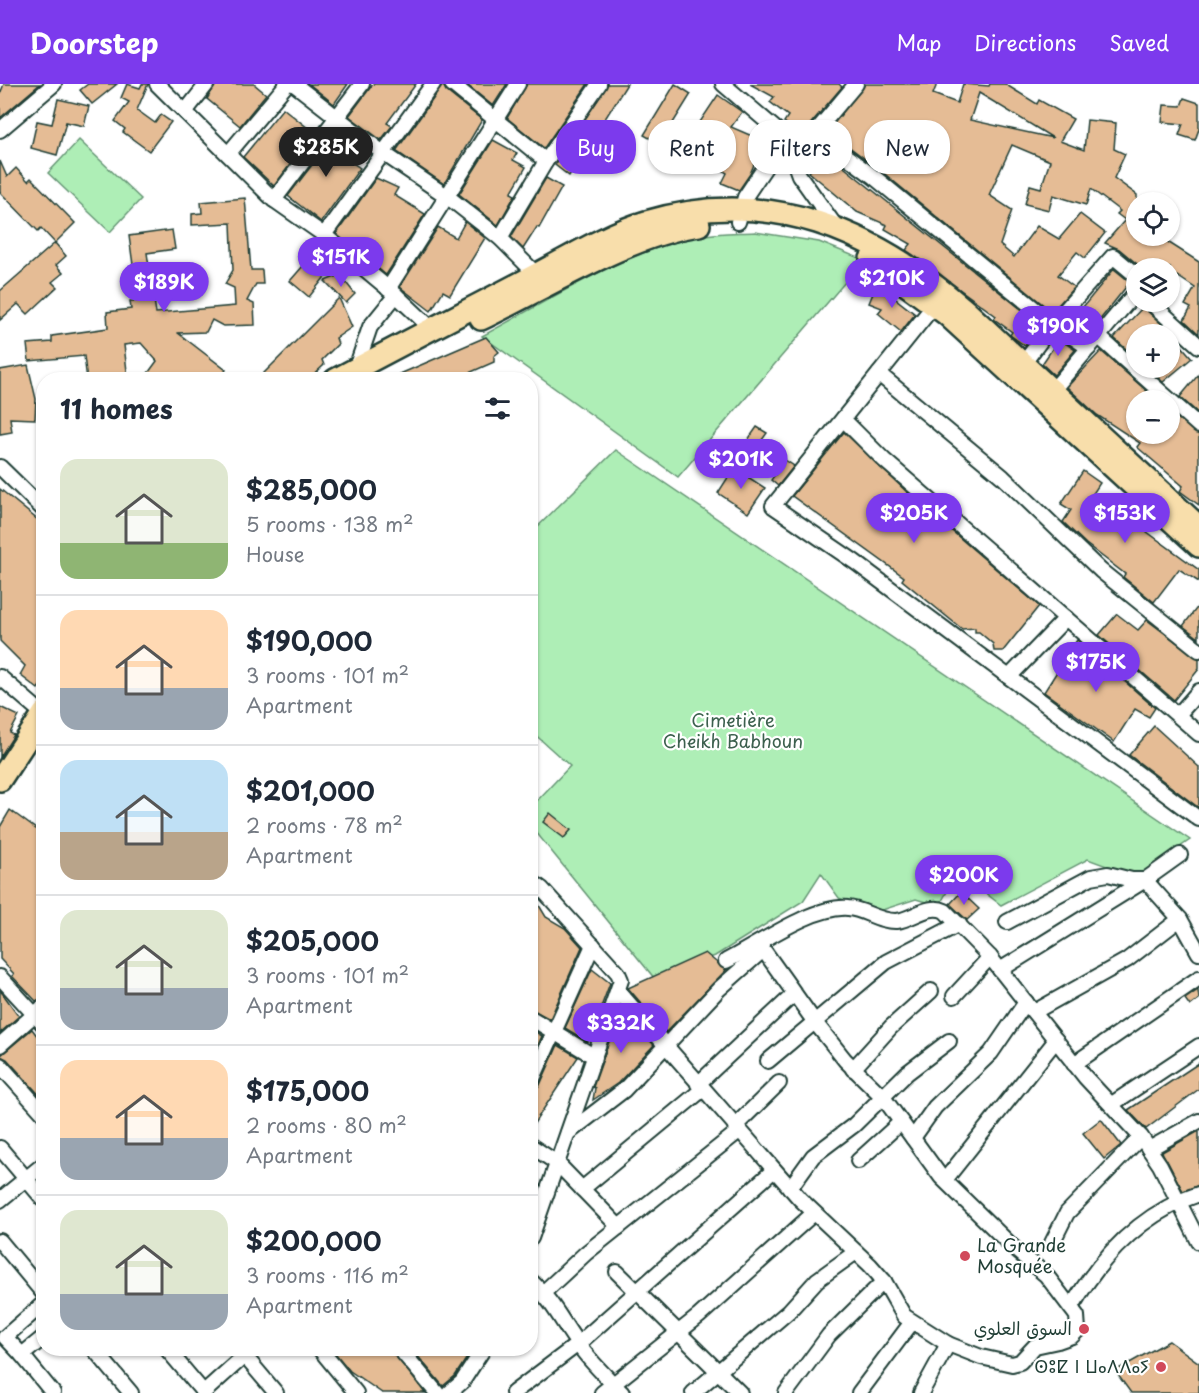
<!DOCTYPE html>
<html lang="en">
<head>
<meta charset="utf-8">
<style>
  body { margin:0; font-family:"Playpen Sans","Playpen Sans Arabic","Noto Sans Tifinagh",sans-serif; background:#f6f6f7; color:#1f2937; height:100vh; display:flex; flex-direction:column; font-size:22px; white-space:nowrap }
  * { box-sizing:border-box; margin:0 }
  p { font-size:20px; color:#747a83 }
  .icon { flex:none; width:33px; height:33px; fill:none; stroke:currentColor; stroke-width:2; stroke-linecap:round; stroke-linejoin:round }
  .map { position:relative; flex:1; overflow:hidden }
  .details { position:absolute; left:36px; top:288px; width:502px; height:984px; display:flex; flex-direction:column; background:#fff; border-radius:24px; box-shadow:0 2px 4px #0004 }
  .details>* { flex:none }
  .guide { position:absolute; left:556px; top:36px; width:552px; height:54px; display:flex; gap:12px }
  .buttons { position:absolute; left:1126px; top:108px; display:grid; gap:12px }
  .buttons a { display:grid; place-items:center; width:54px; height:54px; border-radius:50%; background:#fff; box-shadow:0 2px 4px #0004; font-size:30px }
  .price { position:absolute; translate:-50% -51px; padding:0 14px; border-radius:21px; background:#7c3aed; color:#fff; font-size:20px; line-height:39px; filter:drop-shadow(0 2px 3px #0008) }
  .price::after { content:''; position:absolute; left:50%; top:36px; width:18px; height:14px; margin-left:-9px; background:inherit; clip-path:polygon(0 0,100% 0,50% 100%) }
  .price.selected { background:#222; color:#fff }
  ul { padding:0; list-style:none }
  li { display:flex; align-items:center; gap:18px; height:150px; padding:0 24px }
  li+li { border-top:2px solid #e0e1e3 }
  li span { display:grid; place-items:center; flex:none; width:168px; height:120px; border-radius:18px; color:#555 }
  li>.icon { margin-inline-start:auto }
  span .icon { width:72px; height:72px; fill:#fffc; stroke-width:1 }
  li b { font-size:26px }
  h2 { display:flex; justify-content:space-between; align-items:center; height:72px; padding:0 24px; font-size:26px }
  .tag { padding:0 21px; border-radius:24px; background:#fff; box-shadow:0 2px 4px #0004; font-size:21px; line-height:54px }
  .tag.selected { background:#7c3aed; color:#fff }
  header { display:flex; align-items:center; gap:36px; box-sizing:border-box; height:84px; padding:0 30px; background:#7c3aed; color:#fff }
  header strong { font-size:28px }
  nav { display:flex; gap:33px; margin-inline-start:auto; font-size:21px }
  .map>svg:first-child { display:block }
</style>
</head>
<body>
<header>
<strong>Doorstep</strong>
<nav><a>Map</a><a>Directions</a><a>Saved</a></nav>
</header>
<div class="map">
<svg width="1199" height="1309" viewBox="0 0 1199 1309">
  <rect width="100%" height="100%" fill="#fff"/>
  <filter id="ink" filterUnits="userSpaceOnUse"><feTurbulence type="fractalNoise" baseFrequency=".0167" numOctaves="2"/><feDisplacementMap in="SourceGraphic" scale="12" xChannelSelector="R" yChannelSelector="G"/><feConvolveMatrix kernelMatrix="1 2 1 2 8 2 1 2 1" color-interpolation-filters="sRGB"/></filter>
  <g filter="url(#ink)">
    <g fill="#aeeeb6" stroke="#669675" stroke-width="1.5">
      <polygon points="79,56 141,115 110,148 48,89"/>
      <path d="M755,148l64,10 45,18 -186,217 -196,-141c70,-37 139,-84 218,-100 18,-4 37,-3 55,-4z"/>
      <polygon points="616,366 1190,756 1136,793 1088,775 1001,821 958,788 939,822 916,815 873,829 839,814 821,789 803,817 715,872 655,895 531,742 531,723 570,682 531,647 531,449"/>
    </g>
    <g fill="#e5bc95" stroke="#1f3d34" stroke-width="1.5" fill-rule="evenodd">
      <polygon points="4,0 40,0 0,34 0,10"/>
      <polygon points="88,0 117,0 92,20 80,6"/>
      <polygon points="127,0 140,4 142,0 148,0 137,26 155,39 161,31 171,38 149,67 123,48 125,45 115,37 129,18 121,14"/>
      <polygon points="216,0 254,0 266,10 240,42 207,15"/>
      <polygon points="309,0 348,0 334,20"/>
      <polygon points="373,0 416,0 387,39 392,42 381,56 349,32"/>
      <polygon points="466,0 507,0 493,22"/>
      <polygon points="527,0 588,0 544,64 507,34"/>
      <polygon points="608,0 627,0 569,92 555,81"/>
      <polygon points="675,0 691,10 660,60 644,51"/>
      <polygon points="750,0 839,0 842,3 801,51 784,38 788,32 770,18 774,13"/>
      <path d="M865,0h72l-4,10 24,9 6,-19 26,2 1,-2h15l32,20 2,-4 34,19 -13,22 24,9 3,-30 29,3 -2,26 11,5 -11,24 23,17v41h29l-3,3 36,23v72l-15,-14 7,-12 -6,-3 10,-17 -18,-12 -7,11v-19h-28l-23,-19 -14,-6 20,-23 -8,-6 3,-3 -29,-22 -5,16 -33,-10 -4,15 -24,-6 5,-19 11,3 9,-27 -38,-16 -23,50 23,15 -12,35 14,12 23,-31 22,13 21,-25 25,19 -20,25 -8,-6 -19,23 16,12 -22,25 -172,-142 -52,-39zM979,9l74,45 -83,-18z"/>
      <polygon points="443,1 446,7 482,36 444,100 396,67"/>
      <polygon points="718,11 742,28 731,43 752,52 756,47 766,54 755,70 758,71 750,90 739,106 722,99 727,89 684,62"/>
      <polygon points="1184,14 1199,19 1199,45 1195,56 1179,51 1183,40 1162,38 1164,21 1181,22"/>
      <polygon points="58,15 89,22 84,42 66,38 57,71 31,64 37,37 52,40"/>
      <polygon points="283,24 314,49 274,102 243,73"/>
      <polygon points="339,46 354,58 344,73 360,84 321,138 288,112"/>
      <polygon points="493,56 517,69 513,76 526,83 511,109 515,111 498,141 459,110"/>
      <polygon points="825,68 1041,241 1025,262 1010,251 1012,248 994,235 996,232 906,166 911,160 885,145 887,141 857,128 809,88"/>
      <polygon points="0,77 7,93 16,84 28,97 31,94 75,139 55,159 41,144 38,147 0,108"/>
      <polygon points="376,94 398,104 394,111 425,130 386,191 336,150"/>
      <polygon points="546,94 562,103 539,144 537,143 523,165 511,153"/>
      <polygon points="245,114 251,186 262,186 263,200 256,200 247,217 254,220 255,241 223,242 212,236 206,248 178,249 226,286 219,296 143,296 157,277 141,259 124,261 128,296 87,296 84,272 29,277 27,260 52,258 52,252 108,244 107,228 131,225 130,217 138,217 129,152 172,146 175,165 147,169 156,229 235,222 234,204 225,200 233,186 231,139 192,141 192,130 202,129 201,118"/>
      <polygon points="465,138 485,154 450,211 443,207 431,227 400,203 438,143 456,154"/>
      <polygon points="55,159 66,172 56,181 63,189 52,198 57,203 28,230 18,220 0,236 0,207"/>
      <polygon points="310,174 328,189 309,213 290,197"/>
      <polygon points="1114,185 1130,198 1087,252 1069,240"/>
      <polygon points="340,191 355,210 346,219 325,197"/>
      <polygon points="876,202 883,205 915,230 901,248 878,229 882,224 869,219"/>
      <polygon points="339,214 352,243 336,254 338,260 322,276 324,281 308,296 257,296"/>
      <polygon points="1143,223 1168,246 1192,274 1163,298 1147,284 1170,284 1170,250 1137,250 1137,275 1114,254"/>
      <polygon points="486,253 499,268 494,272 494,278 453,296 386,296"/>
      <polygon points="1059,255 1075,266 1054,291 1042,280"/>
      <polygon points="1101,267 1157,316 1137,316 1137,350 1170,350 1170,328 1199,351 1199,421 1180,407 1183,402 1137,363 1140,359 1097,331 1067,303"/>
      <polygon points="28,281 36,315 35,335 10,334 12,348 0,350 0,286"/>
      <polygon points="1199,290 1199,330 1180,313"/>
      <polygon points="757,343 767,349 747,377 738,370"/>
      <polygon points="844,348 911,412 907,417 944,444 946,442 1039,522 1003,567 994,567 993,560 979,548 975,548 975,544 962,545 902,496 904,493 792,412"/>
      <polygon points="785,376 794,382 778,402 771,396"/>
      <polygon points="734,384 765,404 748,429 718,409"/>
      <polygon points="1083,387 1100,399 1081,428 1100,448 1117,426 1199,486 1199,498 1179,485 1154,518 1123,493 1125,490 1086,460 1063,438 1071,426 1061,420"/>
      <polygon points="0,405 44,441 44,596 38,605 20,591 25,582 0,557"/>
      <polygon points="1199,521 1199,554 1183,542"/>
      <polygon points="1117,530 1138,546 1147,536 1199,575 1199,585 1174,616 1099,551"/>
      <polygon points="1077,556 1155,624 1149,633 1135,625 1114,658 1044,608"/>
      <polygon points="0,623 19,632 10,649 14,651 0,673"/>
      <polygon points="1154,642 1199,683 1199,724 1129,671"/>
      <polygon points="10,726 44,751 44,913 36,917 12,892 14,890 0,875 0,743"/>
      <polygon points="550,729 571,746 564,754 543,738"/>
      <polygon points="531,808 546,833 565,844 582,863 550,935 531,925"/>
      <polygon points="961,808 979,825 967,836 950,820"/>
      <polygon points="705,869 726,886 666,948 628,904"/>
      <polygon points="592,885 610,899 588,958 565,944"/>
      <polygon points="0,906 19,932 0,949"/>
      <polygon points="1198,906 1199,915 1190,922 1185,915"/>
      <polygon points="621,924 654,961 618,999 593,1016 595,1004 593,1003"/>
      <polygon points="32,945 44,961 44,1016 7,975 0,972"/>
      <polygon points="531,945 542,952 531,977"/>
      <polygon points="558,961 578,973 531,1044 531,1008 539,1003"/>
      <polygon points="1199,979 1199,1005 1146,1045 1128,1026"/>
      <polygon points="1101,1035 1121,1061 1104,1075 1083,1049"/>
      <polygon points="1199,1047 1199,1101 1183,1107 1162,1068"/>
      <polygon points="1169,1257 1199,1279 1199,1309 1131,1309 1115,1287"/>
      <polygon points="331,1264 390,1264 425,1309 382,1309 350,1287"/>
      <polygon points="411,1264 463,1264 470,1269 455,1292 443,1302"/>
    </g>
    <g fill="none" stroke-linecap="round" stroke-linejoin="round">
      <g stroke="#1f3d34" stroke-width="18">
        <g id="street">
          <polyline points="157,0 274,116 324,151 396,211 432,245"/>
          <polyline points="294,0 383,69 448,113 500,154 541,195"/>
          <polyline points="452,0 546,77"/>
          <polyline points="723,0 778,47 788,61 799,91 836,143"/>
          <polyline points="185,28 207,0"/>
          <polyline points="0,46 54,0"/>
          <polyline points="815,49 874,93 1053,240 1089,264"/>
          <polyline points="228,70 287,0"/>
          <polyline points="792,76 856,0"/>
          <polyline points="274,116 362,0"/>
          <polyline points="738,138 745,113 784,55"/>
          <polyline points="324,151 433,0"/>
          <polyline points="500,154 546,77 599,0"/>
          <polyline points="388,205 518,0"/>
          <polyline points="939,215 773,422 855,478 1199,735"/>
          <polyline points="1150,218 1199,262"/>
          <polyline points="1098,252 1199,342"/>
          <polyline points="1023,280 1053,240 1113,172 1137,192"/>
          <polyline points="356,284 370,243 396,211"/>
          <polyline points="879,290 1003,393 1101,487 1199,566"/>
          <polyline points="1047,313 1137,207"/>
          <polyline points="843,335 884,376 1199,650"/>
          <polyline points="0,383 44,426"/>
          <polyline points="0,593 43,630"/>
          <polyline points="1009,593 1066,534"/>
          <polyline points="1178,631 1199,607"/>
          <polyline points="531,797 542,805 618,889 621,896 531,1154"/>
          <polyline points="1007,838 1091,793 1108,790 1132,796 1145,796 1180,771"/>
          <path d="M726,877c32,-16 87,-56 122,-53 16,1 31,14 49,13 16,-2 32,-18 48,-10l45,46 95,120 56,60 19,28 39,77"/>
          <polyline points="1000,886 1145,796 1180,835 1199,869"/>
          <polyline points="0,893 44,941"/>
          <polyline points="619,908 800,1115 870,1181 884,1197 904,1232 948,1260 981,1273 1012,1280 1020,1278 1035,1262 1058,1257 1072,1252 1078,1246 1077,1232 1046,1191 1016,1166 941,1093 883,1013 845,976 814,937 760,861"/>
          <polyline points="954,912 990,873"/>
          <polyline points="1034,928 1127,876 1180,835"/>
          <polyline points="531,934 595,973"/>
          <polyline points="0,961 44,922"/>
          <polyline points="768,977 886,878 959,840"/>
          <polyline points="1074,980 1199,894"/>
          <polyline points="0,981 44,1030"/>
          <polyline points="853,985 891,943 931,907"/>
          <polyline points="531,999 593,861"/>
          <polyline points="698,1000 793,911"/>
          <polyline points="1112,1020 1199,962"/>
          <polyline points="735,1042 779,999"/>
          <polyline points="568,1049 624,1006 719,905 763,866"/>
          <polyline points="913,1054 935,1023 991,969 1026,918"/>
          <polyline points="531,1062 557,1079 619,1143"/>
          <polyline points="0,1064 44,1116"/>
          <polyline points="1149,1065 1199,1037"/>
          <polyline points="858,1077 901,1038"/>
          <polyline points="945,1096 1056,956"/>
          <polyline points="790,1104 813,1072 854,1041 907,989 949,957"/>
          <polyline points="582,1105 703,1005"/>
          <polyline points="0,1116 44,1080"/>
          <polyline points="0,1157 44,1210"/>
          <polyline points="1052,1159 1067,1129 1141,1053"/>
          <polyline points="617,1188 740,1309"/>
          <path d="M531,1197c21,19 31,41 47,63 12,18 29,33 44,49"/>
          <polyline points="544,1208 586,1169 739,1047"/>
          <polyline points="44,1219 5,1253 22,1271 44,1253"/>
          <path d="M1071,1224c30,-52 70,-95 128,-114"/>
          <polyline points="93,1264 131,1309"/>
          <polyline points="166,1264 204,1309"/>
          <polyline points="238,1264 276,1309"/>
          <polyline points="319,1264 356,1309"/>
          <polyline points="399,1264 437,1309"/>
          <polyline points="22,1271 53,1309"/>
          <polyline points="203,1309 253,1264"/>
          <polyline points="449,1309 462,1298 484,1264"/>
          <polyline points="513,1309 578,1260 774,1086"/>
          <polyline points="602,1309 699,1232 814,1129"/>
          <polyline points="693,1309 789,1227 817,1196 856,1168"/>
          <polyline points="786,1309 829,1251 884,1197"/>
          <polyline points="859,1309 912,1238"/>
          <polyline points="921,1309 948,1260"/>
        </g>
      </g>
      <g stroke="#1f3d34" stroke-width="26">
        <g id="primary">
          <polyline points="871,175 946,230 1199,462"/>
          <path d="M481,235c65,-31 148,-84 218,-94"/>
          <path d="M335,296c63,-34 126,-66 189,-99 40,-20 79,-46 122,-59 123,-37 228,8 320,89l233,216"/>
          <polyline points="0,696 44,629"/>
        </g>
      </g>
      <use href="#street" stroke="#fff" stroke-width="14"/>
      <use href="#primary" stroke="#f8deab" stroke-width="21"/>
    </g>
  </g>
  <g fill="#d1495b" stroke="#fff" stroke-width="2">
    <circle cx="965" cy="1172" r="6"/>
    <circle cx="1084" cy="1245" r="6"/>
    <circle cx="1161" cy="1283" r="6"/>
  </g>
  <g text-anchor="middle" stroke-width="4.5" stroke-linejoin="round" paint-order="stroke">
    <g font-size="18" fill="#3c604e" stroke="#fff">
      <text x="733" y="643">Cimetière<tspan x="733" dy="21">Cheikh Babhoun</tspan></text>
    </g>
    <g font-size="18" fill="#1f3d34" stroke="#fff" text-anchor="end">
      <text x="977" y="1168" text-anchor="start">La Grande<tspan x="977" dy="21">Mosquée</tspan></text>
      <text x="1072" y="1251">السوق العلوي</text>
      <text x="1149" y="1289">ⵙⵓⵇ ⵏ ⵡⴰⴷⴷⴰⵢ</text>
    </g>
  </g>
</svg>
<div class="buttons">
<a><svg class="icon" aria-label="locate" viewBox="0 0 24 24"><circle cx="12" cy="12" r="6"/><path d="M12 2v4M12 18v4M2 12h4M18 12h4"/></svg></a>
<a><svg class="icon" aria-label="layers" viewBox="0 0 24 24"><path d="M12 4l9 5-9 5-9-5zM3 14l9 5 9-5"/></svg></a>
<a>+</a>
<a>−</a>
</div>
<b class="price selected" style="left:326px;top:94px">$285K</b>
<b class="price" style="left:341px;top:204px">$151K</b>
<b class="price" style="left:892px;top:225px">$210K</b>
<b class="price" style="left:164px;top:229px">$189K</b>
<b class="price" style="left:1058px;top:273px">$190K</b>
<b class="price" style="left:741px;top:406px">$201K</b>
<b class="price" style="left:914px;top:460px">$205K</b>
<b class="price" style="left:1125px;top:460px">$153K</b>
<b class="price" style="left:1096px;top:609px">$175K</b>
<b class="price" style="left:964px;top:822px">$200K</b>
<b class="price" style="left:621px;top:970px">$332K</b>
<div class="guide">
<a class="tag selected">Buy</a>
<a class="tag">Rent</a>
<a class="tag">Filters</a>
<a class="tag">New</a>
</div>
<section class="details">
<h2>11 homes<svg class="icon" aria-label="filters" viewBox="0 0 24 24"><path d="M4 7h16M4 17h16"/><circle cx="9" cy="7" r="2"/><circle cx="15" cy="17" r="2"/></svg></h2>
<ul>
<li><span style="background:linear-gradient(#dfe7d0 70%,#8fb573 0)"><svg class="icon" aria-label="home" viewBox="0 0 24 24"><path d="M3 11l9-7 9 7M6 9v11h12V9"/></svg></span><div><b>$285,000</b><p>5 rooms · 138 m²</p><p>House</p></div></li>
<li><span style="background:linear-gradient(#ffd9b3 65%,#9aa5b1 0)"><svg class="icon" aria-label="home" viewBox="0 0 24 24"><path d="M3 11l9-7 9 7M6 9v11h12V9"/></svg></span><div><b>$190,000</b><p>3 rooms · 101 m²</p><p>Apartment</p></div></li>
<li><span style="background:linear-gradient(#bfe0f5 60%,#b9a48a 0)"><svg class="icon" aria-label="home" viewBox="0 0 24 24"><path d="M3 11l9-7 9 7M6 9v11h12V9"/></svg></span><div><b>$201,000</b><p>2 rooms · 78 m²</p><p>Apartment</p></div></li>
<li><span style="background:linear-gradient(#dfe7d0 65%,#9aa5b1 0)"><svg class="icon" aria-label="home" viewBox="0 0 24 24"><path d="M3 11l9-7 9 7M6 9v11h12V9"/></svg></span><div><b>$205,000</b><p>3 rooms · 101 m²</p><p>Apartment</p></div></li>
<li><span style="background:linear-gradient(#ffd9b3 65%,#9aa5b1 0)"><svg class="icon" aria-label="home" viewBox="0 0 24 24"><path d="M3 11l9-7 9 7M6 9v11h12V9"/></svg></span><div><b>$175,000</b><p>2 rooms · 80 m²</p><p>Apartment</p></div></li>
<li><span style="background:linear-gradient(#dfe7d0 70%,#9aa5b1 0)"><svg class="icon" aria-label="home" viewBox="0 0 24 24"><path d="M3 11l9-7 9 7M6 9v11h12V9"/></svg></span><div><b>$200,000</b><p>3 rooms · 116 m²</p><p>Apartment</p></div></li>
</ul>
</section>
</div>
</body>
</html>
